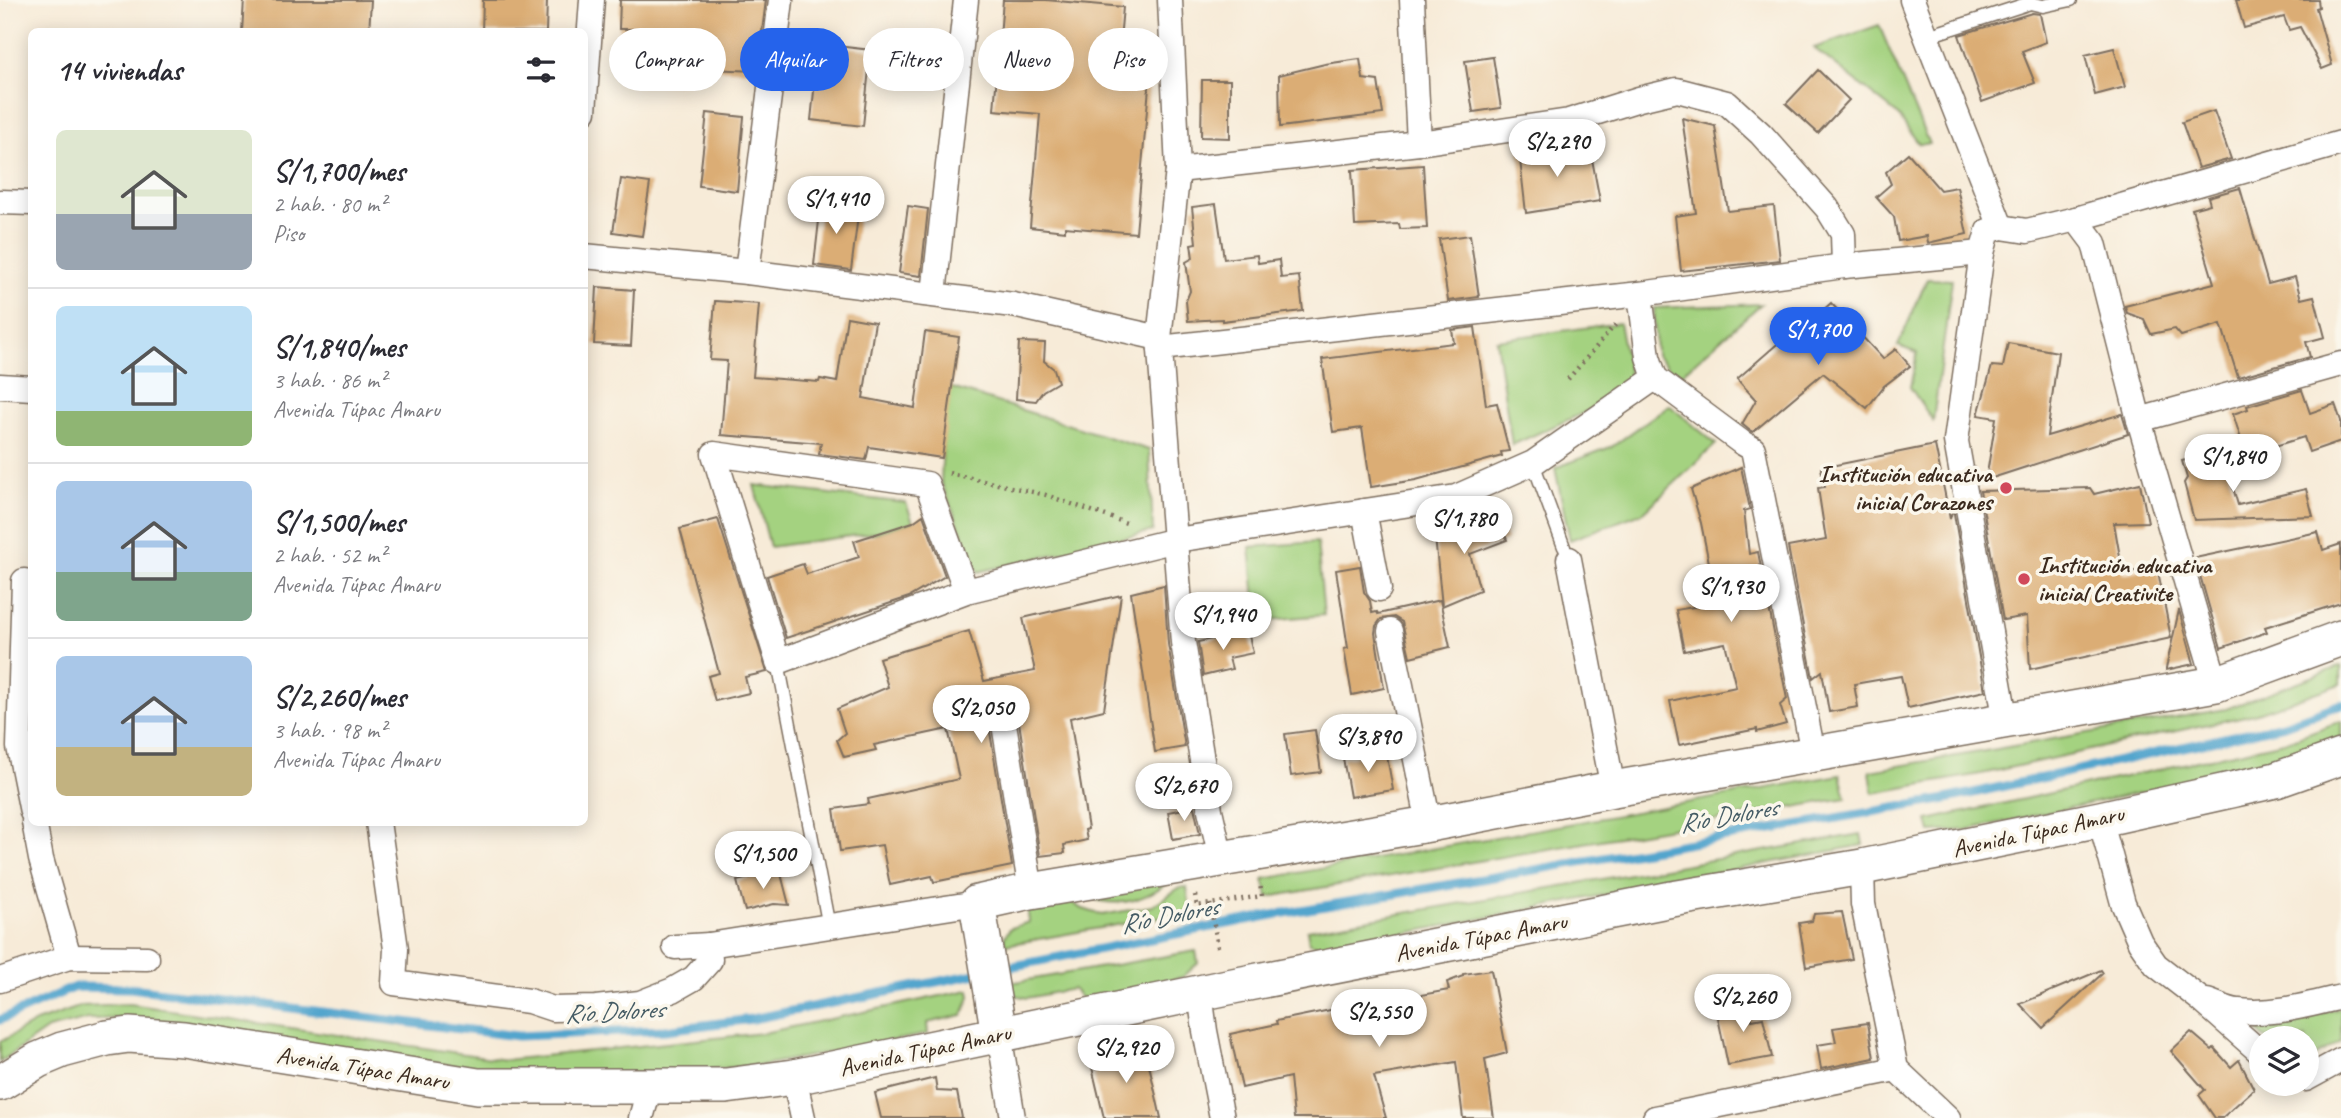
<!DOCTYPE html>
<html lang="es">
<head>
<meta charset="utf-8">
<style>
  body { margin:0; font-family:Caveat,sans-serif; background:#f7f7f7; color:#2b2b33; height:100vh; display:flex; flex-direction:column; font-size:26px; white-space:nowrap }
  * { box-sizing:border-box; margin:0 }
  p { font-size:23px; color:#7c7c81 }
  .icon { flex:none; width:38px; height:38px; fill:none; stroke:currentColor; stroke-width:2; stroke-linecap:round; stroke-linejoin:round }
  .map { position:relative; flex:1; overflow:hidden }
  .sheet { position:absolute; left:28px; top:28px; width:560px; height:798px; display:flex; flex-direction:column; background:#fff; border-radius:10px; box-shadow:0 4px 18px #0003 }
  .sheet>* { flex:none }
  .top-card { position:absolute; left:609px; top:28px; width:665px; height:63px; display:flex; gap:14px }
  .controls { position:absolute; left:2249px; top:1026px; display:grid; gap:14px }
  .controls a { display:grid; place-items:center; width:70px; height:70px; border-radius:50%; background:#fff; box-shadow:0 4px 18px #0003; font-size:35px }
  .price { position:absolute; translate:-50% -60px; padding:0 16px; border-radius:24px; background:#fff; color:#222; font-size:23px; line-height:46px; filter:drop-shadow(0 2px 4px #0008) }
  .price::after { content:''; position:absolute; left:50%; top:42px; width:21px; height:16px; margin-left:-10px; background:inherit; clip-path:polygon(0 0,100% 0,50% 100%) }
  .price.current { background:#2563eb; color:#fff }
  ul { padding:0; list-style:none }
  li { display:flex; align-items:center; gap:21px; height:175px; padding:0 28px }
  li+li { border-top:2px solid #e1e1e2 }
  li span { display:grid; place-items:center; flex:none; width:196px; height:140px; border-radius:10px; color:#555 }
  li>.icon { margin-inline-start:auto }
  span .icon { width:84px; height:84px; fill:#fffc; stroke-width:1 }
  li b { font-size:30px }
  h2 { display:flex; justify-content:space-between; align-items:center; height:84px; padding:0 28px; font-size:30px }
  .chip { padding:0 24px; border-radius:32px; background:#fff; box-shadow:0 4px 18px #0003; font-size:24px; line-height:63px }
  .chip.current { background:#2563eb; color:#fff }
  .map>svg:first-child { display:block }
</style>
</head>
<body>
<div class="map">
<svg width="2341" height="1118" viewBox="0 0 2341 1118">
  <rect width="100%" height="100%" fill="#fbf7ec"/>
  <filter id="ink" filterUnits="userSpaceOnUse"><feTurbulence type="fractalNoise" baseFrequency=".0143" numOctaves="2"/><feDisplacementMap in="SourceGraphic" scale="14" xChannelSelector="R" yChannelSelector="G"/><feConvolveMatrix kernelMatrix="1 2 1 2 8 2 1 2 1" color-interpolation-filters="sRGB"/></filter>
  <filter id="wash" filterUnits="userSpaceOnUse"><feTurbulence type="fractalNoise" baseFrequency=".00686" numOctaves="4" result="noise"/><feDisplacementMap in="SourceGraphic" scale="28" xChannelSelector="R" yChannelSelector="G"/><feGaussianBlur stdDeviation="1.57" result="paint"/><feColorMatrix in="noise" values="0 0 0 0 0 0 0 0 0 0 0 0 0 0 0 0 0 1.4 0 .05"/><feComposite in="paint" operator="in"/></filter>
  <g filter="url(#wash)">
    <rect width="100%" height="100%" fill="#f7ebd8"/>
    <g fill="#a4d280" stroke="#707e4f" stroke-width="2">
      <polygon points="1879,25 1929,144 1919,144 1896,113 1814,48"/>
      <polygon points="1927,279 1952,280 1933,421 1910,387 1917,353 1898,346"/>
      <polygon points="1761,304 1678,377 1656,355 1654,308"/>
      <polygon points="1619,323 1630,377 1590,410 1512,445 1496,340"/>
      <polygon points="946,386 1149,450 1153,531 978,572 941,482"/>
      <polygon points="1669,405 1716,444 1644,512 1570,540 1555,468 1613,446"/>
      <polygon points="754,485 906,503 913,522 880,532 770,547"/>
      <polygon points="1317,542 1324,615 1257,621 1250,547"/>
      <polygon points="2341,666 2341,684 2254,714 1986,773 1873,793 1870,771 2226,709"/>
      <polygon points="2341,721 2341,741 2288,761 1966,830 1931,832 1928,820 2284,742"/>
      <polygon points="1840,775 1846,798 1268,897 1264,879"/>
      <polygon points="1861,834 1863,845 1329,948 1309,943 1307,930"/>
      <path d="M1175,878c-29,21 -53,32 -88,19z"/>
      <polygon points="1187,887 1190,912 1005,945 1004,938 1010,928 1029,922 1027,906 1070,900 1080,908 1102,915 1152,906 1179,888"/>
      <polygon points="1196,951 1198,963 1183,977 1083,1000 1073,989 1027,998 1014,995 1010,983"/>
      <polygon points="969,990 970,997 963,1015 927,1023 928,1034 762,1065 655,1074 503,1073 127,1018 88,1019 48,1029 0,1062 0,1042 36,1022 82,1006 130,1004 505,1060 763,1033"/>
      <polygon points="2341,1008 2341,1042 2307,1061 2306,1038 2264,1038 2256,1029"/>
    </g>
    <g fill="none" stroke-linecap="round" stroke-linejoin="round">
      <g stroke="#52a5cd" stroke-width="9">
        <polyline points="994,970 1267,916 1941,800 2284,725 2341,704"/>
        <polyline points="0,1020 75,987 131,988 517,1036 665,1030 752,1019 981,973"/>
      </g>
    </g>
    <g id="blocks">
      <g fill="#dbad75">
        <polygon points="244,0 371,0 369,32 242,32"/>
        <polygon points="483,0 547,0 546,32 482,32"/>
        <polygon points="620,0 766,0 757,71 634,66 638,29 619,29"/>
        <polygon points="1003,0 1046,0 1123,7 1117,73 1150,76 1136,233 1065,227 1065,231 1030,227 1040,114 994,110"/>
        <polygon points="2236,0 2318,0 2319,7 2316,8 2332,65 2322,69 2300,27 2289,30 2284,17 2244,28"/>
        <polygon points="2032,13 2040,14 2046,42 2022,51 2035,83 1982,102 1959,35"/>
        <polygon points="819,44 871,50 863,126 811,120"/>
        <polygon points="2114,48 2125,87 2095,95 2085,55"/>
        <polygon points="1493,57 1501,108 1473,112 1465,61"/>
        <polygon points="1360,59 1363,79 1378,81 1383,114 1280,127 1279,75 1325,64"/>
        <polygon points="1818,70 1849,100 1818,133 1786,104"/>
        <polygon points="1202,80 1230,80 1230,138 1201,137"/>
        <polygon points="2214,111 2231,159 2198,168 2182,122"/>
        <polygon points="707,113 744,117 737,191 699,186"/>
        <polygon points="1682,118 1715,126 1728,211 1774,206 1780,260 1681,271 1675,216 1696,213"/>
        <polygon points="1549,147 1550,151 1591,154 1600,201 1526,213 1519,151"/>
        <polygon points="1908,153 1940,190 1957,187 1967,234 1928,243 1927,236 1898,241 1894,217 1876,197 1891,184 1886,172"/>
        <polygon points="1423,165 1427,228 1400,229 1399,224 1355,226 1352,170"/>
        <polygon points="621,179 650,183 642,236 613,232"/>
        <polygon points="2240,188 2268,284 2295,277 2301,299 2314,296 2325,337 2306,342 2310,357 2238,377 2221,324 2181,336 2175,329 2151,334 2144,319 2127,313 2125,306 2214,283 2192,209 2210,204 2208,197"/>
        <polygon points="821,203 859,208 851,270 814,265"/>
        <polygon points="1216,204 1224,259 1257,255 1258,263 1279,260 1281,278 1299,276 1303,311 1222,321 1222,319 1188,321 1186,301 1190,291 1186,262 1193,258 1191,244 1196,243 1192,207"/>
        <polygon points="908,206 928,209 921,276 899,273"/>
        <polygon points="1470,235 1479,297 1448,301 1439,239"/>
        <polygon points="597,287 634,290 631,346 594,344"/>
        <polygon points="715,301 759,304 753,377 819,382 820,379 837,382 847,317 875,322 863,398 915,408 925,332 959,337 942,458 869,447 866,460 819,454 821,443 721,435 727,361 710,360"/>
        <polygon points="1831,303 1883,359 1896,349 1910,366 1884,386 1867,408 1823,373 1753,432 1749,430 1742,424 1756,400 1737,379 1784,338 1788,342"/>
        <polygon points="1475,327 1486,405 1497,403 1509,451 1501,452 1502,456 1416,480 1371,487 1362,428 1333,432 1322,359 1454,343 1452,330"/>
        <polygon points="1019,342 1045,343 1044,361 1054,369 1058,382 1043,391 1036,401 1016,399"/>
        <polygon points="2008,343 2058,352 2047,436 2122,414 2128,434 1986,480 1996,418 1978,415 1992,366 2003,367"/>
        <polygon points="2302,390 2310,413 2335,404 2341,421 2341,441 2309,452 2304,437 2246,455 2233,414 2248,409 2247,406"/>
        <polygon points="1935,445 1950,519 1953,508 1985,691 1908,708 1901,676 1854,684 1858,707 1829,712 1822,671 1813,678 1788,547 1826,540 1818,488 1825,487 1821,468"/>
        <polygon points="2222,450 2238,505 2306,489 2313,516 2194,520 2184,483 2187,478 2182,461"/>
        <polygon points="1741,467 1750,509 1744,511 1749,554 1758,552 1787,699 1780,705 1786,724 1757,732 1757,729 1679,745 1670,701 1736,687 1725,643 1684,651 1676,610 1717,603 1701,523 1691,489"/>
        <polygon points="2140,483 2148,522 2114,523 2123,574 2157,566 2171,638 2030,669 2027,616 2003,620 1980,491 2090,488 2094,494"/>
        <polygon points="1496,513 1507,540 1470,554 1480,590 1442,606 1435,537"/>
        <polygon points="923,515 945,576 909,597 786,638 767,576 803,564 807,574 859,557 854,541 913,522"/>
        <polygon points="718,519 767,672 745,677 749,693 715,701 708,676 719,673 680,529"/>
        <polygon points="2318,532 2323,550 2341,544 2341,603 2265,627 2267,632 2221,648 2195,558"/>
        <polygon points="1360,566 1364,592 1370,601 1372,613 1377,612 1378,614 1440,600 1450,647 1410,657 1402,622 1394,617 1381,619 1376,626 1375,633 1384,688 1352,695 1344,649 1348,648 1336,570"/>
        <polygon points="1164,585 1168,644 1185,747 1155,752 1131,593"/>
        <polygon points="1121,595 1104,710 1070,718 1088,829 1085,830 1087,840 1064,845 1065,853 1040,856 1019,722 1015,714 1002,709 994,713 990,719 989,726 1012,866 934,882 932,876 890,885 882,845 840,851 834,809 869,804 868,799 959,779 948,729 874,745 876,750 844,757 837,740 845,733 837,709 888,687 879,658 969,631 984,681 1035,671 1023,618"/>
        <polygon points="2179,610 2194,664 2166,670 2166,668"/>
        <polygon points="1248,631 1253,653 1229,658 1232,669 1203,676 1198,642"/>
        <polygon points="1315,730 1321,772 1291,776 1285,734"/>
        <polygon points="1386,751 1393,790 1350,797 1343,758"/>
        <polygon points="1194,807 1200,834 1173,839 1168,812"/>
        <polygon points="780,870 789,905 774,904 745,911 737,881"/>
        <polygon points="1842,912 1852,959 1806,967 1799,923 1812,921 1814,914"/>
        <polygon points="1491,970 1507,1053 1485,1059 1494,1118 1463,1118 1456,1062 1374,1076 1386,1118 1294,1118 1290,1077 1242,1088 1230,1034 1277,1024 1276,1021 1360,1004 1360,1006 1449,990 1447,982 1463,976 1463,974"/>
        <polygon points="2101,970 2103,973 2043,1028 2020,1004"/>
        <polygon points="1747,1001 1752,1020 1763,1018 1772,1057 1728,1065 1716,1008"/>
        <polygon points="1868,1023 1874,1058 1821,1069 1817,1045 1836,1042 1833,1028"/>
        <polygon points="2191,1032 2212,1050 2214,1048 2231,1067 2239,1060 2254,1089 2222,1118 2215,1118 2199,1095 2205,1090 2171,1051"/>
        <polygon points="1145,1047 1161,1118 1104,1118 1090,1059"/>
        <polygon points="935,1078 937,1091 957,1092 962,1118 881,1118 875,1093"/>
      </g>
    </g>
  </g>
  <g filter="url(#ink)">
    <use href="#blocks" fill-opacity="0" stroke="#7d6e5f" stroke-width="2"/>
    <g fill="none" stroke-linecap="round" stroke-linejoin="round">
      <g stroke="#7d6e5f" stroke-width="15">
        <g id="lane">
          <polyline points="1925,37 2030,3 2043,6 2071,0"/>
          <polyline points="1533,463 1564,547"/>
          <polyline points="778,662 829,927"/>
        </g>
      </g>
      <g stroke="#7d6e5f" stroke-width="27">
        <g id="street">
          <polyline points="1170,0 1178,170 1159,338 1183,642 1210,810 1221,858"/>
          <polyline points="1412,0 1419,143"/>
          <polyline points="1912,0 2001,227"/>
          <polyline points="584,111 592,0"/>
          <polyline points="1178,170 1419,143 1569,121 1639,99 1677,90 1727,103 1761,134 1827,208 1843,234 1844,266"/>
          <polyline points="0,202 32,203"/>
          <polyline points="2076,219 2341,143"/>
          <polyline points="584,256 747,272 1013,305 1159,338"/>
          <polyline points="747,272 781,0"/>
          <polyline points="934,294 966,0"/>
          <polyline points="1160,348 1640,294 1844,266 1982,253"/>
          <polyline points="1655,378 1741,442 1753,449 1813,753"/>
          <polyline points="0,386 32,388"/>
          <polyline points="2139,420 2341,364"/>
          <polyline points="1364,511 1379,589"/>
          <polyline points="1569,559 1613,789"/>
          <polyline points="24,581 19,747 32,812"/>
          <polyline points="966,591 927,484 714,454 778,662 966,591 1176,540 1456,497 1533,463 1655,378 1648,357 1640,294"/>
          <polyline points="1390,631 1429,824"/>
          <polyline points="2006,722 1956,441 1982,253 1988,231 2001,227 2027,231 2076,219 2094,243 2139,420 2216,684"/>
          <polyline points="1004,724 1031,891"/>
          <polyline points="2100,819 2123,903 2140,942 2156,965 2200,999 2261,1053"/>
          <polyline points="34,822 41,859 69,957"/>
          <polyline points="378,822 396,949 394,983 529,1001 553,1009 596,1008 640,1003 673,990 694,978 710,960 709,945"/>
          <polyline points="1862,867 1863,904 1896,1069 1948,1118"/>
          <polyline points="675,947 709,945 977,903"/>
          <polyline points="0,980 69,957 147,958"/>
          <polyline points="1200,993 1205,1031 1222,1118"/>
          <path d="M2207,1001c10,3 21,9 31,10 35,4 70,-6 103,-14"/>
          <polyline points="999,1034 1013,1118"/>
          <polyline points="794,1077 803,1118"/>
          <polyline points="2306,1079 2341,1060"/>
          <polyline points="641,1118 650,1086"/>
          <polyline points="1655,1118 1896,1069"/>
        </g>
      </g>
      <g stroke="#7d6e5f" stroke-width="38">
        <g id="secondary">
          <polyline points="999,1034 977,903 1031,891 1429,824 1613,789 2216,684 2341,638"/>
          <polyline points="0,1083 38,1060 62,1050 107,1038 129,1035 184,1039 478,1086 726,1086 794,1077 1228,987 1672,899 1862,867 2100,819 2276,780 2341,757"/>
        </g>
      </g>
      <g stroke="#7d6e5f" stroke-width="4.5" stroke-dasharray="2 5" stroke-linecap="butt">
        <polyline points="1568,379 1617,323"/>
        <polyline points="949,473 1046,495 1129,524"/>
        <polyline points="1195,895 1197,906 1262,896 1260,884"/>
        <polyline points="1210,904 1218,947"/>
      </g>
      <use href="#lane" stroke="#fff" stroke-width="12"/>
      <use href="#street" stroke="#fff" stroke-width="24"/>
      <use href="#secondary" stroke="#fff" stroke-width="35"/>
    </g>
  </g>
  <g fill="#d1495b" stroke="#fbf7ec" stroke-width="2.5">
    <circle cx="2006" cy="488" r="7"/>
    <circle cx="2024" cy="579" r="7"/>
  </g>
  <g text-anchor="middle" stroke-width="7" stroke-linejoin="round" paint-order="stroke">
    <g font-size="24" font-weight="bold" fill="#3b2a1e" stroke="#fbf7ec" text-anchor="end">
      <text x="1992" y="482">Institución educativa<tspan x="1992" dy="28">inicial Corazones</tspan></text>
      <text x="2038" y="573" text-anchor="start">Institución educativa<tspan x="2038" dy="28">inicial Creativite</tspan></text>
    </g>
    <g font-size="24" fill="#3b2a1e" stroke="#fbf7ec">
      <text transform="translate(2038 831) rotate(-12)" y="8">Avenida Túpac Amaru</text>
      <text transform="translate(1481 937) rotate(-11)" y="8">Avenida Túpac Amaru</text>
      <text transform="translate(925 1050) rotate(-12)" y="8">Avenida Túpac Amaru</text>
      <text transform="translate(363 1068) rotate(9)" y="8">Avenida Túpac Amaru</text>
    </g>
    <g font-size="26" font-style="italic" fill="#445b64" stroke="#fbf7ec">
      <text transform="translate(1728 815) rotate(-10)" y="9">Río Dolores</text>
      <text transform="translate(1169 915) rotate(-11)" y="9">Río Dolores</text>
      <text transform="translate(614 1011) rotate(-3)" y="9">Río Dolores</text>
    </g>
  </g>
</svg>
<div class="controls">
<a><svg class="icon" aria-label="layers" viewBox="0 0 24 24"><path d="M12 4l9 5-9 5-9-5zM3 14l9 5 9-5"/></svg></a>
</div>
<b class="price" style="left:1557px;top:179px">S/2,290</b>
<b class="price" style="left:836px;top:236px">S/1,410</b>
<b class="price current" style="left:1818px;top:367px">S/1,700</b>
<b class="price" style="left:2233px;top:494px">S/1,840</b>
<b class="price" style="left:1464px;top:556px">S/1,780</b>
<b class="price" style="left:1731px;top:624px">S/1,930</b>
<b class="price" style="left:1223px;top:652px">S/1,940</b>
<b class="price" style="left:981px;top:745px">S/2,050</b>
<b class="price" style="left:1368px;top:774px">S/3,890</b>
<b class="price" style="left:1184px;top:823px">S/2,670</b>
<b class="price" style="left:763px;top:891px">S/1,500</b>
<b class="price" style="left:1743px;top:1034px">S/2,260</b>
<b class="price" style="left:1379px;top:1049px">S/2,550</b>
<b class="price" style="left:1126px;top:1085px">S/2,920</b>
<div class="top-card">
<a class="chip">Comprar</a>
<a class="chip current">Alquilar</a>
<a class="chip">Filtros</a>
<a class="chip">Nuevo</a>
<a class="chip">Piso</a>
</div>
<section class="sheet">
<h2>14 viviendas<svg class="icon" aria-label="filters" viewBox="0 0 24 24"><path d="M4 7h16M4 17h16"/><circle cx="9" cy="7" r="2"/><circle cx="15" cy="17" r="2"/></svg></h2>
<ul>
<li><span style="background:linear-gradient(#dfe7d0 60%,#9aa5b1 0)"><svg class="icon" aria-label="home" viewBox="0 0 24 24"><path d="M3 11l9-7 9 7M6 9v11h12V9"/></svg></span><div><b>S/1,700/mes</b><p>2 hab. · 80 m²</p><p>Piso</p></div></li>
<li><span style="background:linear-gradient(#bfe0f5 75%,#8fb573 0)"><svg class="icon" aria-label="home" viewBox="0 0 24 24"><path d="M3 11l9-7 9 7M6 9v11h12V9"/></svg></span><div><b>S/1,840/mes</b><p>3 hab. · 86 m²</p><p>Avenida Túpac Amaru</p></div></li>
<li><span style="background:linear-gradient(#a9c7e8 65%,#7fa58c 0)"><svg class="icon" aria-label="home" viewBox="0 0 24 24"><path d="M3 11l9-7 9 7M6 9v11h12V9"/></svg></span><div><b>S/1,500/mes</b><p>2 hab. · 52 m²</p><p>Avenida Túpac Amaru</p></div></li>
<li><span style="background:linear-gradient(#a9c7e8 65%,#c2b280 0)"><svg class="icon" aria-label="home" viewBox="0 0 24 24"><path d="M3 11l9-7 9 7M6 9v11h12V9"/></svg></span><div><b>S/2,260/mes</b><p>3 hab. · 98 m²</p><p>Avenida Túpac Amaru</p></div></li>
</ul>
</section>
</div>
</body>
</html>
